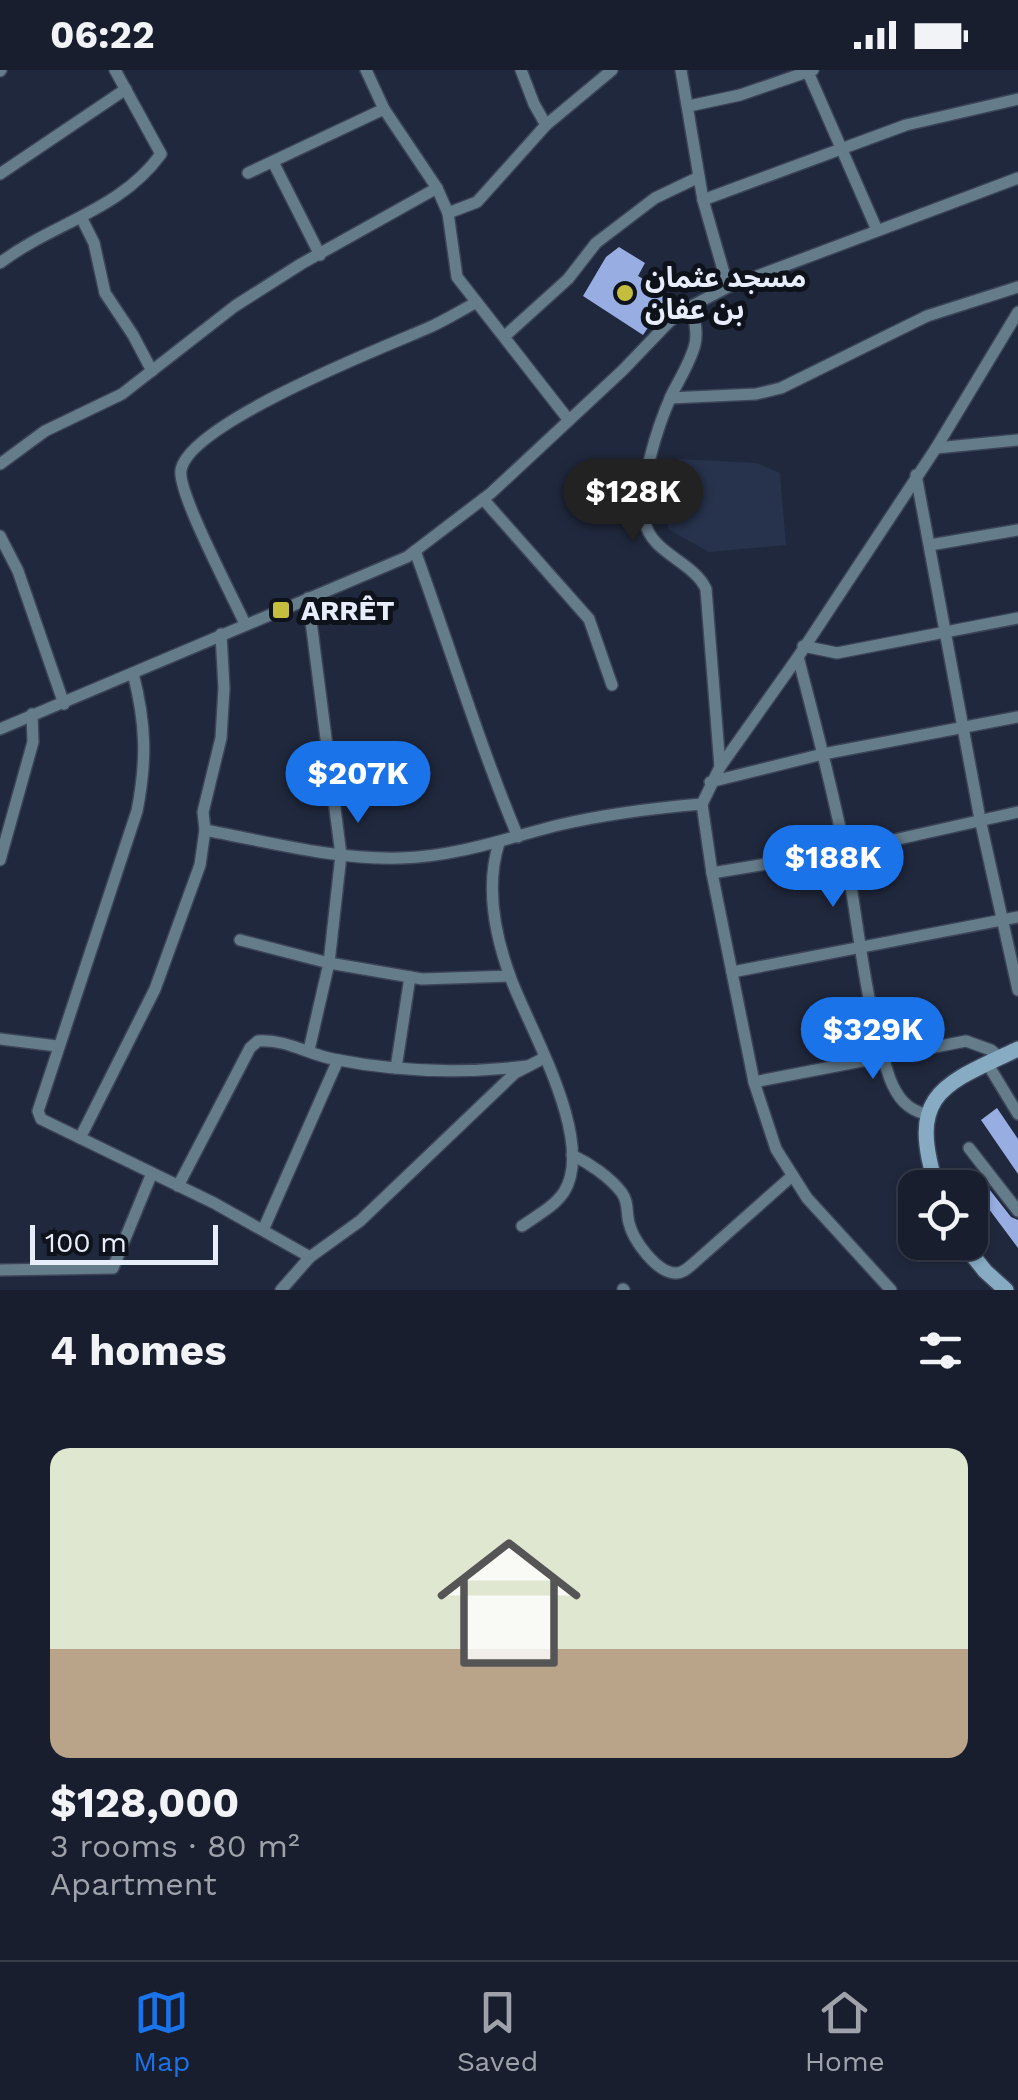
<!DOCTYPE html>
<html lang="en">
<head>
<meta charset="utf-8">
<style>
  body { margin:0; font-family:"Work Sans","Noto Sans Arabic",sans-serif; background:#252b3a; color:#f1f3f6; height:100vh; display:flex; flex-direction:column; font-size:38px; white-space:nowrap }
  * { box-sizing:border-box; margin:0 }
  p { font-size:32px; color:#9fa2aa }
  .icon { flex:none; width:55px; height:55px; fill:none; stroke:currentColor; stroke-width:2; stroke-linecap:round; stroke-linejoin:round }
  .map { position:relative; height:1220px; overflow:hidden }
  .side { display:flex; flex-direction:column; background:#181e2e; flex:1 }
  .side>* { flex:none }
  .tools { position:absolute; left:898px; top:1100px; display:grid; gap:20px }
  .tools a { display:grid; place-items:center; width:90px; height:90px; border-radius:20px; background:#181e2e; box-shadow:0 2px 8px #0004,0 0 0 2px #363c4a; font-size:50px }
  .scale { position:absolute; left:30px; bottom:25px; width:188px; box-sizing:border-box; padding-left:10px; border:5px solid #e7edfb; border-top:0; font-size:28px; line-height:35px; white-space:nowrap; color:#e7edfb; -webkit-text-stroke:8px #0e121b; paint-order:stroke }
  .price { position:absolute; translate:-50% -85px; padding:0 22px; border-radius:35px; background:#1a73e8; color:#fff; font-size:32px; line-height:65px; filter:drop-shadow(0 2px 5px #0008) }
  .price::after { content:''; position:absolute; left:50%; top:60px; width:30px; height:22px; margin-left:-15px; background:inherit; clip-path:polygon(0 0,100% 0,50% 100%) }
  .price.current { background:#222; color:#fff }
  ul { padding:0; list-style:none }
  li { display:grid; align-content:center; gap:20px; height:530px; padding:0 50px }
  li span { display:grid; place-items:center; height:310px; border-radius:20px; color:#555 }
  li>.icon { margin-inline-start:auto }
  span .icon { width:180px; height:180px; fill:#fffc; stroke-width:1 }
  li b { font-size:42px }
  h2 { display:flex; justify-content:space-between; align-items:center; height:120px; padding:0 50px; font-size:42px }
  .status { display:flex; justify-content:space-between; align-items:center; height:70px; padding:0 50px; background:#181e2e; direction:ltr }
  .status svg { height:28px; fill:currentColor }
  .menu { display:flex; justify-content:space-around; align-items:center; height:140px; border-top:2px solid #363c4a; background:#181e2e; font-size:28px; color:#9fa2aa }
  .menu a { display:grid; justify-items:center; gap:5px }
  .menu .current { color:#1a73e8 }
  .map>svg:first-child { display:block }
</style>
</head>
<body>
<div class="status"><b>06:22</b><svg viewBox="0 0 49 12"><path d="M0 12V9h3v3zM5 12V6h3v6zM10 12V3h3v9zM15 12V0h3v12zM26 1h20v11H26zM47 4h2v5h-2z"/></svg></div>
<div class="map">
<svg width="1018" height="1220" viewBox="0 0 1018 1220">
  <rect width="100%" height="100%" fill="#20283d"/>
  <polygon fill="#27324d" points="679,389 756,393 780,403 786,475 709,482 668,459 662,398 670,397"/>
  <g fill="#98aee2">
    <polygon points="619,177 645,193 638,206 663,220 668,228 643,265 583,226 606,187"/>
    <polygon points="997,1038 1018,1069 1018,1104 981,1050"/>
    <polygon points="986,1115 1011,1147 1018,1150 1018,1178 977,1123"/>
  </g>
  <g fill="none" stroke-linecap="round" stroke-linejoin="round">
    <g stroke="#3c4458" stroke-width="14">
      <g id="minor">
        <polyline points="366,0 384,39 437,118 448,143 457,207 568,349"/>
        <polyline points="521,0 534,34 546,55"/>
        <polyline points="681,0 703,130 728,217"/>
        <polyline points="807,0 877,160"/>
        <polyline points="0,1 1,0"/>
        <polyline points="689,36 740,25 813,0"/>
        <polyline points="273,92 320,185"/>
        <polyline points="248,103 384,39"/>
        <polyline points="0,104 126,19"/>
        <polyline points="703,130 906,55 1018,29"/>
        <polyline points="448,143 477,132 546,55 612,0"/>
        <polyline points="82,149 94,173 105,223 133,265 152,301"/>
        <path d="M0,193c52,-40 120,-52 161,-109l-46,-84"/>
        <path d="M692,236c2,12 6,26 3,38 -4,17 -15,34 -23,50 -14,31 -35,94 -27,128 6,31 49,40 61,67l14,178"/>
        <polyline points="505,266 568,209 596,173 655,128 699,107"/>
        <polyline points="670,328 756,324 781,318 927,246 1018,217"/>
        <polyline points="936,378 1018,370"/>
        <polyline points="0,394 45,361 122,324 235,236 301,194 437,118"/>
        <polyline points="916,405 980,749 1018,920"/>
        <polyline points="483,429 589,549 612,615"/>
        <polyline points="0,466 18,501 64,634"/>
        <polyline points="930,475 1018,460"/>
        <path d="M415,481c35,96 64,193 103,286"/>
        <polyline points="308,528 341,785 329,893 309,980"/>
        <path d="M245,554c-12,-27 -68,-132 -64,-154 8,-47 203,-123 247,-142 16,-7 32,-17 47,-25"/>
        <polyline points="803,576 837,583 1018,548"/>
        <path d="M798,587c17,65 34,129 47,195 14,73 20,156 45,227 7,18 17,31 36,35"/>
        <path d="M133,603c13,51 14,87 4,138l-99,300 3,8 173,84 96,54"/>
        <polyline points="0,659 407,487 491,423 623,300 669,252 684,240 728,217 1018,108"/>
        <polyline points="710,712 823,684 1018,647"/>
        <path d="M205,760c64,12 131,30 196,28 54,-1 106,-20 158,-33 47,-11 95,-17 143,-21"/>
        <path d="M499,773c-14,44 -4,93 12,136 19,51 85,162 53,213 -10,15 -28,24 -42,34"/>
        <polyline points="0,790 33,672 32,644"/>
        <polyline points="712,803 845,781 1018,742"/>
        <polyline points="240,870 329,893 422,909 510,906"/>
        <polyline points="732,902 1018,847"/>
        <polyline points="0,969 57,976"/>
        <polyline points="987,993 1018,1044"/>
        <polyline points="396,998 410,907"/>
        <polyline points="754,1012 966,971 991,980 999,987"/>
        <polyline points="80,1068 155,919 200,795 205,760 203,742 221,668 224,618 221,564"/>
        <polyline points="969,1078 1018,1141"/>
        <path d="M572,1085c17,8 38,22 50,38 7,10 4,19 7,30 4,17 27,49 46,50 8,1 14,-6 20,-11l97,-86"/>
        <path d="M178,1116l72,-138 8,-7c28,-2 49,13 75,18 65,13 129,15 195,7"/>
        <polyline points="263,1160 338,990"/>
        <polyline points="0,1200 113,1198 152,1103"/>
        <polyline points="623,1219 624,1220"/>
        <polyline points="281,1220 310,1187 360,1151 515,1003 544,988"/>
        <polyline points="891,1220 807,1128 776,1079 754,1012 712,803 702,734 720,697 798,587 936,378 1018,242"/>
      </g>
    </g>
    <g stroke="#3c4458" stroke-width="18">
      <g id="secondary">
        <path d="M937,1118c-30,-94 4,-103 81,-139"/>
        <polyline points="962,1172 985,1201 1006,1220"/>
      </g>
    </g>
    <use href="#minor" stroke="#657c8b" stroke-width="11"/>
    <use href="#secondary" stroke="#86abc3" stroke-width="15"/>
  </g>
  <g fill="#c4bd3e" stroke="#0e121b" stroke-width="4">
    <circle cx="625" cy="223" r="10"/>
    <rect x="271" y="530" width="20" height="20" rx="5"/>
  </g>
  <g text-anchor="middle" stroke-width="10" stroke-linejoin="round" paint-order="stroke">
    <g font-size="28" font-weight="bold" fill="#e7edfb" stroke="#0e121b" text-anchor="start">
      <text x="645" y="217">مسجد عثمان<tspan x="645" dy="32">بن عفان</tspan></text>
      <text x="301" y="550">ARRÊT</text>
    </g>
  </g>
</svg>
<div class="tools">
<a><svg class="icon" aria-label="locate" viewBox="0 0 24 24"><circle cx="12" cy="12" r="6"/><path d="M12 2v4M12 18v4M2 12h4M18 12h4"/></svg></a>
</div>
<div class="scale">100 m</div>
<b class="price current" style="left:633px;top:474px">$128K</b>
<b class="price" style="left:358px;top:756px">$207K</b>
<b class="price" style="left:833px;top:840px">$188K</b>
<b class="price" style="left:873px;top:1012px">$329K</b>
</div>
<section class="side">
<h2>4 homes<svg class="icon" aria-label="filters" viewBox="0 0 24 24"><path d="M4 7h16M4 17h16"/><circle cx="9" cy="7" r="2"/><circle cx="15" cy="17" r="2"/></svg></h2>
<ul>
<li><span style="background:linear-gradient(#dfe7d0 65%,#b9a48a 0)"><svg class="icon" aria-label="home" viewBox="0 0 24 24"><path d="M3 11l9-7 9 7M6 9v11h12V9"/></svg></span><div><b>$128,000</b><p>3 rooms · 80 m²</p><p>Apartment</p></div></li>
</ul>
</section>
<nav class="menu">
<a class="current"><svg class="icon" aria-label="map" viewBox="0 0 24 24"><path d="M3 6l6-2 6 2 6-2v14l-6 2-6-2-6 2zM9 4v14M15 6v14"/></svg>Map</a>
<a><svg class="icon" aria-label="saved" viewBox="0 0 24 24"><path d="M7 4h10v16l-5-4-5 4z"/></svg>Saved</a>
<a><svg class="icon" aria-label="home" viewBox="0 0 24 24"><path d="M3 11l9-7 9 7M6 9v11h12V9"/></svg>Home</a>
</nav>
</body>
</html>
